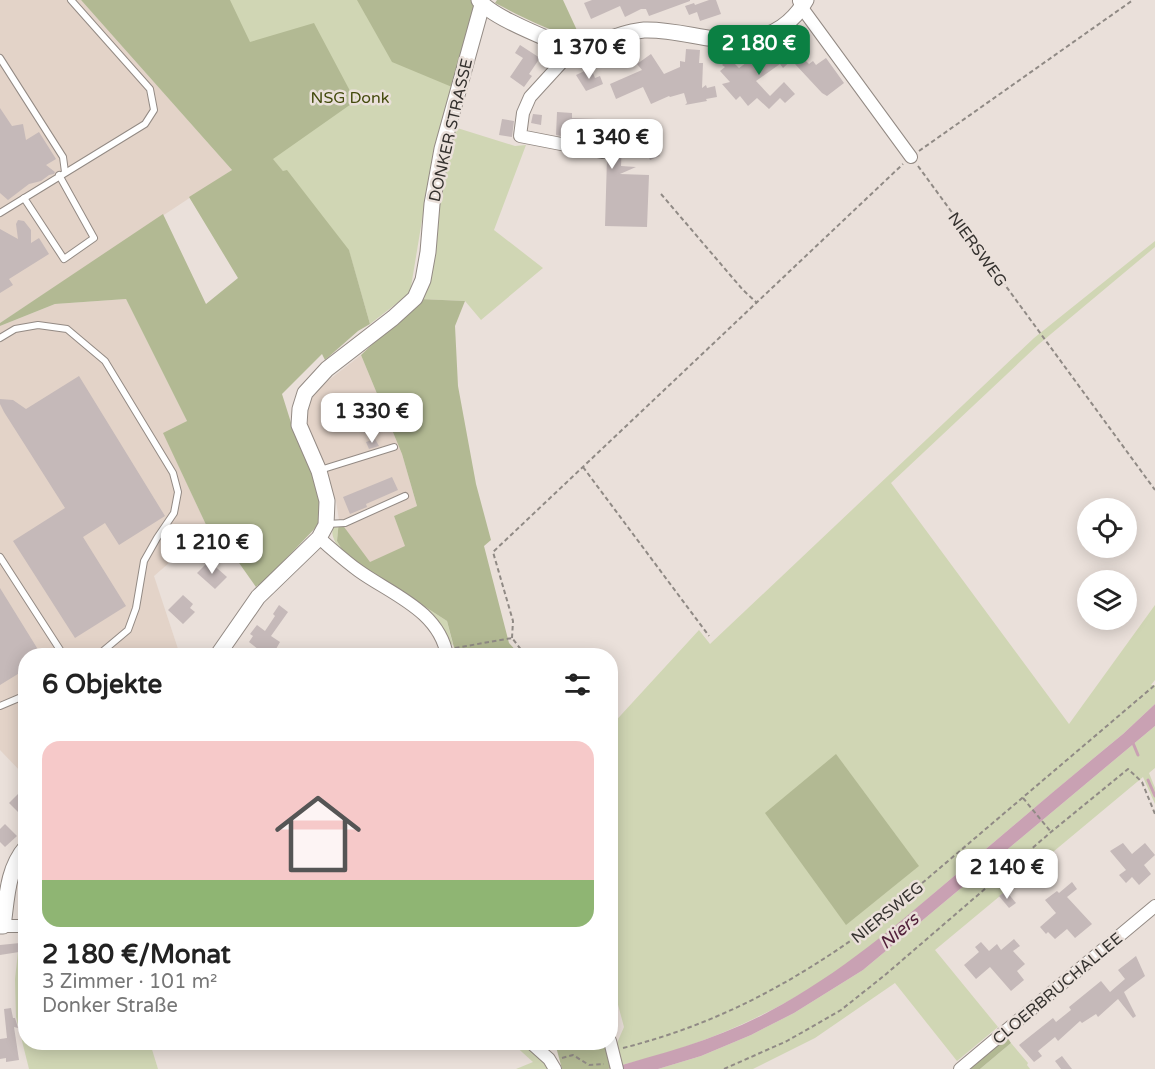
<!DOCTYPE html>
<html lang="de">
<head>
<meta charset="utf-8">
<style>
  body { margin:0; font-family:"Varela Round",sans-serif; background:#f2f2f2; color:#222; height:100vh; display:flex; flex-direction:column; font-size:22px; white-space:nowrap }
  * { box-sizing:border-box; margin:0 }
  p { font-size:20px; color:#767676 }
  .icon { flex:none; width:33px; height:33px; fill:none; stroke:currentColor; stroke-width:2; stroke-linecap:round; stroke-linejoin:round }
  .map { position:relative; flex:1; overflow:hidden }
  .drawer { position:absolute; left:18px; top:648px; width:600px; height:402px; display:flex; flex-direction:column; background:#fff; border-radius:24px; box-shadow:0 3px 15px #0003 }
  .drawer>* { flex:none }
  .buttons { position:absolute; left:1077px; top:498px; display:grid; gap:12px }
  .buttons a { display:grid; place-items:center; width:60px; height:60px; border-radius:50%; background:#fff; box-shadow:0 3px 15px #0003; font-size:30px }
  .price { position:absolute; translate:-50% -51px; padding:0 14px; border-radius:12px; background:#fff; color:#222; font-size:20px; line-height:39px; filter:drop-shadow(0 2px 3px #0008) }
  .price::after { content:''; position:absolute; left:50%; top:36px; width:18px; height:14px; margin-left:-9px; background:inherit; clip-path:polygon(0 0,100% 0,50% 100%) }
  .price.active { background:#0b8043; color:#fff }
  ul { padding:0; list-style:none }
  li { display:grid; align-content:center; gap:12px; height:318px; padding:0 24px }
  li span { display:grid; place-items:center; height:186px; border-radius:18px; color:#555 }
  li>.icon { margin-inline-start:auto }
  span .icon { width:108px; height:108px; fill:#fffc; stroke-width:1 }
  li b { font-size:26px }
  h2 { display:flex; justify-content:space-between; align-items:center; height:72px; padding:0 24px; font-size:26px }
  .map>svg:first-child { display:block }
</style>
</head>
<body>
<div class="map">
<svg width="1155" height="1069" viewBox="0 0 1155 1069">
  <rect width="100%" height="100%" fill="#eae0da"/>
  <g fill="#e3d3c8">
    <polygon points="0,0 81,0 232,170 0,323"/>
    <polygon points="126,299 187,421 164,434 208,529 183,543 185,549 154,576 180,655 26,656 25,776 0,750 0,326 55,304"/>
    <polygon points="361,355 402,454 417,506 394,516 406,546 370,563 339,520 336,501 306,429 304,420 309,401 316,390"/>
  </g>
  <g fill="#d0d6b4">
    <polygon points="133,0 479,0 426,196 410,293 370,324 349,251 283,171"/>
    <polygon points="454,127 515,146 526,145 494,230 543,268 481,320 465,301 420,299 447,153"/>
    <path d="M1155,241v6l-116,97 -148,139 178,241 86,-119v75l-4,5h4v19l-32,30c-60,49 -118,99 -177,149 -42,36 -85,75 -132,103 -62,38 -122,62 -192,79l-5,-22 7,-16 -14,-52v-248l89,-97 11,14 324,-306z"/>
    <path d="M339,520l-2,21 8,14 102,66 6,24c-14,-6 -18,-25 -30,-35 -17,-15 -99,-56 -90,-82 1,-2 5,-6 6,-8z"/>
    <polygon points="1155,726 1155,768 1149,773 1155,788 1155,804 1143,777 935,950 998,1027 957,1061 895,983 815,1038 753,1069 658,1069 701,1056 751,1035 794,1013 863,970"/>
    <polygon points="20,933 26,933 26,1042 150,1043 158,1069 29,1069 16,1017 15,979"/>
    <path d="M512,1043c15,0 28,13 36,26h-32l17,-7z"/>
    <polygon points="1011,1043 1028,1063 1027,1065 1030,1069 980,1069"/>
  </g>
  <g fill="#b2b993">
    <polygon points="81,0 230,0 250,42 314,23 349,89 354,102 273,159 283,171 287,170 349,250 370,324 358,331 325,360 322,354 282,394 293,429 322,495 321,522 259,587 258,585 256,587 213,526 208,529 163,433 187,421 126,299 55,304 0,326 0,323 163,214 206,304 238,278 189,197 232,170"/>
    <polygon points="357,0 476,0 452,87 392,62"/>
    <path d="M497,0h66l18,39c-30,-7 -59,-22 -86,-36z"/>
    <polygon points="420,299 465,301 455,326 458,386 476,484 491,540 484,546 509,643 520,655 456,655 447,621 345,555 337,541 339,520 370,562 405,546 394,516 417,506 402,454 361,355"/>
    <polygon points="836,754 919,866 846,925 765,813"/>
    <polygon points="1007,1037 1011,1043 980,1069 969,1069"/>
    <polygon points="555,1043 617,1043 622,1065 608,1069 562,1069"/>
  </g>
  <path fill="#c9a1b3" d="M1155,704v22l-292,244 -69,43 -43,22 -50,21 -43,13h-50c55,-16 111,-30 162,-58 70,-37 129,-88 189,-139 55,-47 109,-93 164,-138z"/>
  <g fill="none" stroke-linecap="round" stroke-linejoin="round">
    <g stroke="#c9a1b3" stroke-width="3">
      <polyline points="1133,743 1138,755"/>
      <polyline points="1148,780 1155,796"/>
    </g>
  </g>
  <g fill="#c5b9b9">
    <polygon points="592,0 690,0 690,1 649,16 646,9 641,9 625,17 620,6 591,19 584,3"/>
    <polygon points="709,0 716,0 721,14 700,21 697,12 689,15 685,6 694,3 695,5"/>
    <polygon points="778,40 783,48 789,43 797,55 783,68 780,64 756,81 770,96 784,82 795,94 785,103 780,98 769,109 757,98 748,106 740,96 736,100 722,84 730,82 720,71 725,67 722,65 729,58 739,68"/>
    <polygon points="520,45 540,58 529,74 532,76 524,87 510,77 523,58 515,53"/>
    <polygon points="686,49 700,50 699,63 703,63 702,88 706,85 707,88 715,86 717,97 706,99 707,101 685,105 687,103 684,93 670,97 669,96 651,104 643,87 616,99 610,84 642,70 637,64 651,54 664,74 680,67 680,61 685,62"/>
    <polygon points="803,58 809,64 813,61 816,65 826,58 844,83 827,96 822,93 795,64"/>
    <polygon points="591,68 595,78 600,76 603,84 586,91 576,75"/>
    <polygon points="0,108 12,126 23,124 26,140 39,132 56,159 46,165 55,172 54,174 49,175 41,181 29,184 8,200 0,193"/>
    <polygon points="557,112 572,113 572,118 623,120 621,166 636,167 620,174 649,175 647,227 605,226 607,158 610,154 610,149 608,145 556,135"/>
    <polygon points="533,114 542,115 541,125 531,123"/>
    <polygon points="502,119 514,121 512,137 499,135"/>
    <polygon points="651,134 660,156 650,160 641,138"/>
    <polygon points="18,220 24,221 31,230 31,243 39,238 49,254 9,279 13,285 0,293 0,229 18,239 16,224"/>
    <polygon points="79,376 165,516 119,545 105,523 83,537 126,606 75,638 13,541 65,508 4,412 0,404 0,399 13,400 26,409"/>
    <polygon points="375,439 379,446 369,449 366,442"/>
    <polygon points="392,477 398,490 366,504 367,507 350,514 343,497"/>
    <polygon points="215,544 222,553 215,559 208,550"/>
    <polygon points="209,561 227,577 215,589 197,573"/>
    <polygon points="0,588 42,656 26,656 26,669 0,685"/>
    <polygon points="183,595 193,604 190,608 195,612 183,624 168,610"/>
    <polygon points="279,605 288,612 271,636 280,642 272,656 267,656 249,642 253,636 250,634 257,625 265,631 275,616 273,614"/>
    <polygon points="26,786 26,811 21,815 9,803"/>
    <polygon points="5,824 17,836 5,847 0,842 0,829"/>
    <polygon points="1123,843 1132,854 1145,843 1155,855 1144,865 1151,874 1139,885 1132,877 1126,883 1119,875 1126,870 1110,851"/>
    <polygon points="1072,882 1077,889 1067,897 1092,924 1075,938 1067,929 1055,939 1048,932 1046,934 1040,927 1056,913 1045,900 1057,891 1059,893"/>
    <polygon points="1006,891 1016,903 1009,908 999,896"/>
    <polygon points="1014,939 1020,946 1013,951 1025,964 1017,971 1024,980 1011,991 990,967 976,979 964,965 979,952 975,947 981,942 989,951 997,944 1001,950"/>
    <polygon points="20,943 19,952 0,955 0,945"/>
    <polygon points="1136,956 1145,976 1124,992 1136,1016 1133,1018 1118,999 1098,1017 1096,1014 1082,1023 1080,1021 1058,1041 1055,1037 1038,1051 1042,1056 1034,1062 1019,1045 1053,1018 1056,1022 1071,1010 1069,1007 1101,981 1110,992 1125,979 1118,970"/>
    <polygon points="11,1008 13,1018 15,1018 18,1028 14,1027 19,1060 6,1062 6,1058 0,1059 0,1039 7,1038 4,1009"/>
    <polygon points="1062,1056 1072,1069 1061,1069 1055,1061"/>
  </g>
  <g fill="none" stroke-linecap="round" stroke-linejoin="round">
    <g stroke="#938a84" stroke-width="8">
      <g id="service">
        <polyline points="0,58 63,157 65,172"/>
        <polyline points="24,198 64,259 94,238 59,175"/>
        <polyline points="0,213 145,124 154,110 150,89 71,0"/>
        <polyline points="0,338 15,329 38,325 67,329 105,361 173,473 178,492 174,513 157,538 144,561 136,608 128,630 97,656"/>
        <polyline points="320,470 394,447"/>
        <polyline points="327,524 345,523 405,496"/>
        <polyline points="0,557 64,656"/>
        <polyline points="0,706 26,695"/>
      </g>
    </g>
    <g stroke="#938a84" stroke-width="14">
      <g id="minor">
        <polyline points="799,1 802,8 911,157"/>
        <polyline points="573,50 530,97 523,113 520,136 602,152"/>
        <path d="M319,538c13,11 26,23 40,33 32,23 81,40 88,85"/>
        <polyline points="3,926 26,926"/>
        <polyline points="610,1041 617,1069"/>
        <polyline points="530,1042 549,1059 555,1069"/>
        <polyline points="960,1069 1155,906"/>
      </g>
    </g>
    <g stroke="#938a84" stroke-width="17">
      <g id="tertiary">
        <path d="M479,0c13,18 71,39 94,50 24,-4 46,-18 71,-20 47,-2 94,27 138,-3 10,-7 18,-16 24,-27"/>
        <polyline points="217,656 258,597 319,538 326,525 327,501 319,471 299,425 300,409 305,393 327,369 393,318 415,298 423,280 428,252 432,204 442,149 482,5"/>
        <path d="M0,926h3c4,-28 4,-57 23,-79"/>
      </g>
    </g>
    <g stroke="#908a85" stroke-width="2" stroke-dasharray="4.5 3" stroke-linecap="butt">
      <polyline points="919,151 1133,0"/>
      <polyline points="918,166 1155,490"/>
      <polyline points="661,194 743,290 757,303"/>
      <polyline points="583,467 709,636"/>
      <polyline points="512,638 513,621 493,552 903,164"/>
      <polyline points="455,648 512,638 526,656"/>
      <polyline points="1023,798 1051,832"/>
      <path d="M623,1048c95,-24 172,-66 251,-124l281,-239"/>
      <polyline points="562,1058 573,1055 589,1065 604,1064"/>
      <polyline points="724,1069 787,1041 841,1010 885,975 1051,832 1128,769 1142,782 1155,814"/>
    </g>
    <use href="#service" stroke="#fff" stroke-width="6"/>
    <use href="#minor" stroke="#fff" stroke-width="12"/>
    <use href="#tertiary" stroke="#fff" stroke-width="15"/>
  </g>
  <g text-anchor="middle" stroke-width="5" stroke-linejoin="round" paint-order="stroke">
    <g font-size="16" fill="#444b0d" stroke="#eae0da">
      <text x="350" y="103">NSG Donk</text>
    </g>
    <g font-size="16" fill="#35322f" stroke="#eae0da">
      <text transform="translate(450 130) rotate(-77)" y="6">DONKER STRASSE</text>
      <text transform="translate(978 249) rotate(54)" y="6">NIERSWEG</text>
      <text transform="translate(887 912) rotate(-39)" y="6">NIERSWEG</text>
      <text transform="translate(1057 988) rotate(-40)" y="6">CLOERBRUCHALLEE</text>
    </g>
    <g font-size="18" font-style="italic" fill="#511f39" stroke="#eae0da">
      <text transform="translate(899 931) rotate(-40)" y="6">Niers</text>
    </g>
  </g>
</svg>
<div class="buttons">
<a><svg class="icon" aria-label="locate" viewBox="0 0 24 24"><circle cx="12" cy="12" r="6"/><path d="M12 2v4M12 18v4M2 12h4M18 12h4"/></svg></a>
<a><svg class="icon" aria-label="layers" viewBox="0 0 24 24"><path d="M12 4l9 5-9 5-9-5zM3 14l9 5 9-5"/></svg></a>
</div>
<b class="price active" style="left:759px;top:76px">2 180 €</b>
<b class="price" style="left:589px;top:80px">1 370 €</b>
<b class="price" style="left:612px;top:170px">1 340 €</b>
<b class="price" style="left:372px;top:444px">1 330 €</b>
<b class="price" style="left:212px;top:575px">1 210 €</b>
<b class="price" style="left:1007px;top:900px">2 140 €</b>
<section class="drawer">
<h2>6 Objekte<svg class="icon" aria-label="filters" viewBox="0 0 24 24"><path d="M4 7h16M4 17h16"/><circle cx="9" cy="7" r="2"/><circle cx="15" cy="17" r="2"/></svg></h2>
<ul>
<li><span style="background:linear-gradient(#f6c9c9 75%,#8fb573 0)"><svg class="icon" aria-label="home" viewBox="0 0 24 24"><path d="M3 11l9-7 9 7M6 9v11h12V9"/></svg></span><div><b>2 180 €/Monat</b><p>3 Zimmer · 101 m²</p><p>Donker Straße</p></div></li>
</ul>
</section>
</div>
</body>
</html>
